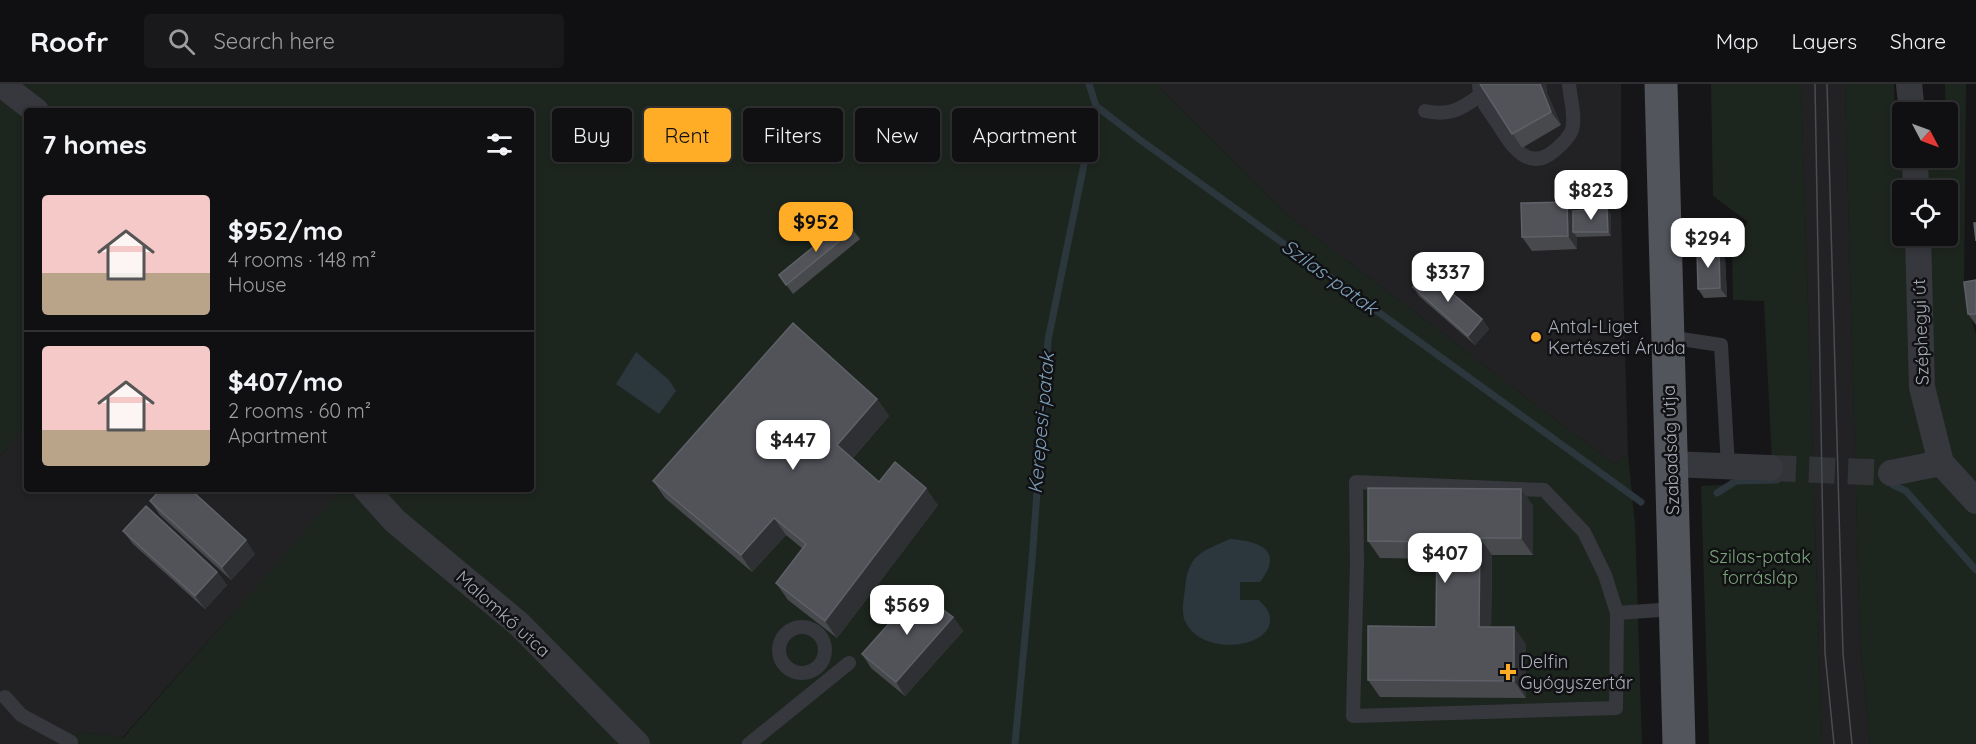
<!DOCTYPE html>
<html lang="en">
<head>
<meta charset="utf-8">
<style>
  body { margin:0; font-family:Quicksand,sans-serif; background:#19191b; color:#f1f3f6; height:100vh; display:flex; flex-direction:column; font-size:22px; white-space:nowrap }
  * { box-sizing:border-box; margin:0 }
  p { font-size:20px; color:#9c9d9f }
  .icon { flex:none; width:33px; height:33px; fill:none; stroke:currentColor; stroke-width:2; stroke-linecap:round; stroke-linejoin:round }
  .map { position:relative; flex:1; overflow:hidden }
  .drawer { position:absolute; left:24px; top:24px; width:510px; height:384px; display:flex; flex-direction:column; background:#101012; border-radius:6px; box-shadow:0 3px 9px #0003,0 0 0 2px #303032 }
  .drawer>* { flex:none }
  .top-card { position:absolute; left:552px; top:24px; width:570px; height:54px; display:flex; gap:12px }
  .needle { width:39px; rotate:131deg }
  .controls { position:absolute; left:1892px; top:18px; display:grid; gap:12px }
  .controls a { display:grid; place-items:center; width:66px; height:66px; border-radius:6px; background:#101012; box-shadow:0 3px 9px #0003,0 0 0 2px #303032; font-size:30px }
  .price { position:absolute; translate:-50% -51px; padding:0 14px; border-radius:12px; background:#fff; color:#222; font-size:20px; line-height:39px; filter:drop-shadow(0 2px 3px #0008) }
  .price::after { content:''; position:absolute; left:50%; top:36px; width:18px; height:14px; margin-left:-9px; background:inherit; clip-path:polygon(0 0,100% 0,50% 100%) }
  .price.selected { background:#ffad27; color:#111 }
  ul { padding:0; list-style:none }
  li { display:flex; align-items:center; gap:18px; height:150px; padding:0 18px }
  li+li { border-top:2px solid #303032 }
  li span { display:grid; place-items:center; flex:none; width:168px; height:120px; border-radius:6px; color:#555 }
  li>.icon { margin-inline-start:auto }
  span .icon { width:72px; height:72px; fill:#fffc; stroke-width:1 }
  li b { font-size:26px }
  h2 { display:flex; justify-content:space-between; align-items:center; height:72px; padding:0 18px; font-size:26px }
  .chip { padding:0 21px; border-radius:6px; background:#101012; box-shadow:0 3px 9px #0003,0 0 0 2px #303032; font-size:21px; line-height:54px }
  .chip.selected { background:#ffad27; color:#111 }
  header { display:flex; align-items:center; gap:36px; box-sizing:border-box; height:84px; padding:0 30px; background:#101012; border-bottom:2px solid #303032 }
  header strong { font-size:28px }
  nav { display:flex; gap:33px; margin-inline-start:auto; font-size:21px }
  .search { width:420px; height:54px; background:#19191b; display:flex; align-items:center; gap:15px; box-sizing:border-box; padding:0 21px; border-radius:6px; color:#9c9d9f; font-size:22px }
  .map>svg:first-child { display:block }
</style>
</head>
<body>
<header>
<strong>Roofr</strong>
<div class="search"><svg class="icon" aria-label="search" viewBox="0 0 24 24"><circle cx="10" cy="10" r="6"/><path d="M15 15l6 6"/></svg>Search here</div>
<nav><a>Map</a><a>Layers</a><a>Share</a></nav>
</header>
<div class="map">
<svg width="1976" height="660" viewBox="0 0 1976 660">
  <rect width="100%" height="100%" fill="#161618"/>
  <g fill="#222225">
    <polygon points="1156,0 1621,0 1621,127 1628,371 1614,380 1292,135"/>
    <polygon points="1801,0 1845,0 1860,557 1870,660 1822,660"/>
    <polygon points="27,341 27,405 335,405 336,413 122,654 80,647 69,660 0,660 0,372"/>
  </g>
  <g fill="#1d261e" fill-rule="evenodd">
    <polygon points="0,0 1156,0 1292,135 1614,380 1628,371 1635,441 1642,660 69,660 80,647 123,654 335,413 335,405 531,405 531,27 27,27 27,307 25,309 27,311 27,341 0,372"/>
    <polygon points="1711,0 1801,0 1822,660 1709,660 1701,402 1773,398 1764,217 1733,216 1732,162 1748,138 1713,112"/>
    <path d="M1845,0h49l1,32 7,1v41h45l-2,-74h21l-2,209 12,42v409h-106l-10,-103zM1902,106h45v46h-45z"/>
  </g>
  <g fill="#2b363d">
    <polygon points="636,268 669,296 676,307 659,330 616,300"/>
    <path d="M1230,455c29,2 55,11 30,43h-20v18h19c3,3 7,7 9,11 16,36 -66,49 -83,10 -4,-8 -1,-24 0,-32 3,-35 16,-37 45,-50z"/>
  </g>
  <g fill="none" stroke-linecap="round" stroke-linejoin="round">
    <g stroke="#2b363d" stroke-width="7">
      <polyline points="1089,0 1096,22 1139,55 1641,418"/>
      <polyline points="1893,401 1906,407 1976,486"/>
      <polyline points="1717,409 1736,397 1777,396"/>
      <polyline points="1015,660 1032,477 1048,256 1096,22"/>
    </g>
    <polyline stroke="#333438" stroke-width="26" stroke-dasharray="26 13" stroke-linecap="butt" points="1770,384 1891,389"/>
    <g stroke="#36383d" stroke-width="14">
      <path d="M1479,0c0,15 8,24 17,37 13,20 30,53 58,30 6,-5 15,-13 18,-21 4,-14 -2,-32 -3,-46"/>
      <path d="M1425,27c24,5 35,-1 54,-15"/>
      <polyline points="1668,253 1721,261 1728,382"/>
      <polyline points="1617,529 1605,491 1584,448 1544,406 1356,398 1357,480 1353,632 1616,624 1617,529 1675,525"/>
      <circle cx="802" cy="566" r="23"/>
      <polyline points="5,613 21,631 71,658"/>
      <polyline points="749,660 849,579"/>
    </g>
    <g stroke="#36383d" stroke-width="26">
      <polyline points="1,0 36,27"/>
      <polyline points="1909,0 1912,28"/>
      <polyline points="1915,74 1916,106"/>
      <polyline points="1918,152 1922,303 1941,379 1976,417"/>
      <polyline points="1671,380 1770,384"/>
      <polyline points="1891,389 1941,379"/>
      <polyline points="366,405 395,437 520,541 637,660"/>
    </g>
    <polyline stroke="#52555c" stroke-width="33" points="1661,0 1679,660"/>
    <g stroke="#494c52" stroke-width="1.5">
      <polyline points="1815,0 1825,569 1834,660"/>
      <polyline points="1827,0 1843,570 1852,660"/>
    </g>
  </g>
  <g fill="#47494d">
    <polygon points="1480,0 1546,0 1547,9 1561,41 1522,64"/>
    <polygon points="1567,118 1573,127 1611,130 1611,152 1577,153 1577,165 1532,167 1522,153"/>
    <polygon points="853,146 860,155 793,210 779,191"/>
    <polygon points="1719,165 1725,175 1727,213 1704,214 1698,205"/>
    <polygon points="1976,196 1976,241 1968,230"/>
    <polygon points="1413,203 1482,235 1489,245 1475,261 1419,212"/>
    <polygon points="877,315 889,332 852,375 879,398 938,421 837,554 788,516 776,499 803,465 786,451 752,488 665,414 653,397"/>
    <polygon points="1521,405 1533,422 1533,471 1492,471 1491,543 1526,560 1526,614 1380,613 1368,596 1436,543 1437,475 1380,474 1368,457"/>
    <polygon points="150,417 255,470 231,496 160,431"/>
    <polygon points="123,447 217,488 227,501 205,525 133,460"/>
    <polygon points="953,533 963,547 905,612 871,584 862,570"/>
  </g>
  <g fill="#2f3033">
    <polygon points="1540,0 1546,0 1547,9 1561,41 1551,28"/>
    <polygon points="1567,118 1576,132 1573,148 1577,153 1577,165 1568,152"/>
    <polygon points="1607,125 1611,130 1611,152 1608,148"/>
    <polygon points="1719,165 1725,175 1727,213 1720,204"/>
    <polygon points="1482,235 1489,245 1475,261 1468,252"/>
    <polygon points="877,315 889,332 849,378 837,361"/>
    <polygon points="926,404 938,421 837,554 825,537"/>
    <polygon points="1521,405 1533,422 1533,471 1521,454"/>
    <polygon points="774,434 786,451 752,488 741,471"/>
    <polygon points="1480,454 1492,471 1491,560 1479,543"/>
    <polygon points="246,456 255,470 231,496 222,483"/>
    <polygon points="217,488 227,501 205,525 195,512"/>
    <polygon points="953,533 963,547 905,612 896,598"/>
    <polygon points="1514,543 1526,560 1526,614 1514,597"/>
  </g>
  <g fill="#525359" stroke="#5f6168" stroke-width="1.5">
    <polygon points="1480,0 1540,0 1551,28 1512,50"/>
    <polygon points="1567,118 1568,152 1522,153 1521,119"/>
    <polygon points="1607,125 1608,148 1573,148 1573,127"/>
    <polygon points="845,137 853,146 786,201 779,191"/>
    <polygon points="1974,139 1976,139 1976,157"/>
    <polygon points="1719,165 1720,204 1698,205 1697,166"/>
    <polygon points="1427,187 1482,235 1468,252 1413,203"/>
    <polygon points="1976,196 1976,230 1968,230 1964,198"/>
    <polygon points="793,239 877,315 837,361 879,398 895,378 926,404 825,537 776,499 806,460 774,434 741,471 653,397"/>
    <polygon points="1368,404 1521,405 1521,454 1480,454 1479,543 1514,543 1514,597 1368,596 1368,542 1436,543 1437,458 1368,457"/>
    <polygon points="161,405 190,405 246,456 222,483 150,417"/>
    <polygon points="146,422 217,488 195,512 123,447"/>
    <polygon points="918,507 953,533 896,598 862,570"/>
  </g>
  <g fill="#ffad27" stroke="#111113" stroke-width="2">
    <circle cx="1536" cy="253" r="6"/>
    <path d="M1505 579h6v6h6v6h-6v6h-6v-6h-6v-6h6z"/>
  </g>
  <g text-anchor="middle" stroke-width="5" stroke-linejoin="round" paint-order="stroke">
    <g font-size="18" fill="#a7adb9" stroke="#111113" text-anchor="start">
      <text x="1548" y="249">Antal-Liget<tspan x="1548" dy="21">Kertészeti Áruda</tspan></text>
      <text x="1520" y="584">Delfin<tspan x="1520" dy="21">Gyógyszertár</tspan></text>
    </g>
    <g font-size="18" fill="#a7adb9" stroke="#111113">
      <text transform="translate(1921 248) rotate(-92)" y="6">Széphegyi út</text>
      <text transform="translate(1671 366) rotate(-92)" y="6">Szabadság útja</text>
      <text transform="translate(503 530) rotate(42)" y="6">Malomkő utca</text>
    </g>
    <g font-size="18" fill="#7ca57d" stroke="#111113">
      <text x="1760" y="479">Szilas-patak<tspan x="1760" dy="21">forrásláp</tspan></text>
    </g>
    <g font-size="20" font-style="italic" fill="#7b9db7" stroke="#111113">
      <text transform="translate(1330 193) rotate(36)" y="7">Szilas-patak</text>
      <text transform="translate(1041 339) rotate(-85)" y="7">Kerepesi-patak</text>
    </g>
  </g>
</svg>
<div class="controls">
<a><svg class="needle" viewBox="-14 -14 28 28"><path d="M0-13l5 13h-10z" fill="#e53935"/><path d="M0 13l5-13h-10z" fill="#9c9d9f"/></svg></a>
<a><svg class="icon" aria-label="locate" viewBox="0 0 24 24"><circle cx="12" cy="12" r="6"/><path d="M12 2v4M12 18v4M2 12h4M18 12h4"/></svg></a>
</div>
<b class="price" style="left:1591px;top:137px">$823</b>
<b class="price selected" style="left:816px;top:169px">$952</b>
<b class="price" style="left:1708px;top:185px">$294</b>
<b class="price" style="left:1448px;top:219px">$337</b>
<b class="price" style="left:793px;top:387px">$447</b>
<b class="price" style="left:1445px;top:500px">$407</b>
<b class="price" style="left:907px;top:552px">$569</b>
<div class="top-card">
<a class="chip">Buy</a>
<a class="chip selected">Rent</a>
<a class="chip">Filters</a>
<a class="chip">New</a>
<a class="chip">Apartment</a>
</div>
<section class="drawer">
<h2>7 homes<svg class="icon" aria-label="filters" viewBox="0 0 24 24"><path d="M4 7h16M4 17h16"/><circle cx="9" cy="7" r="2"/><circle cx="15" cy="17" r="2"/></svg></h2>
<ul>
<li><span style="background:linear-gradient(#f6c9c9 65%,#b9a48a 0)"><svg class="icon" aria-label="home" viewBox="0 0 24 24"><path d="M3 11l9-7 9 7M6 9v11h12V9"/></svg></span><div><b>$952/mo</b><p>4 rooms · 148 m²</p><p>House</p></div></li>
<li><span style="background:linear-gradient(#f6c9c9 70%,#b9a48a 0)"><svg class="icon" aria-label="home" viewBox="0 0 24 24"><path d="M3 11l9-7 9 7M6 9v11h12V9"/></svg></span><div><b>$407/mo</b><p>2 rooms · 60 m²</p><p>Apartment</p></div></li>
</ul>
</section>
</div>
</body>
</html>
